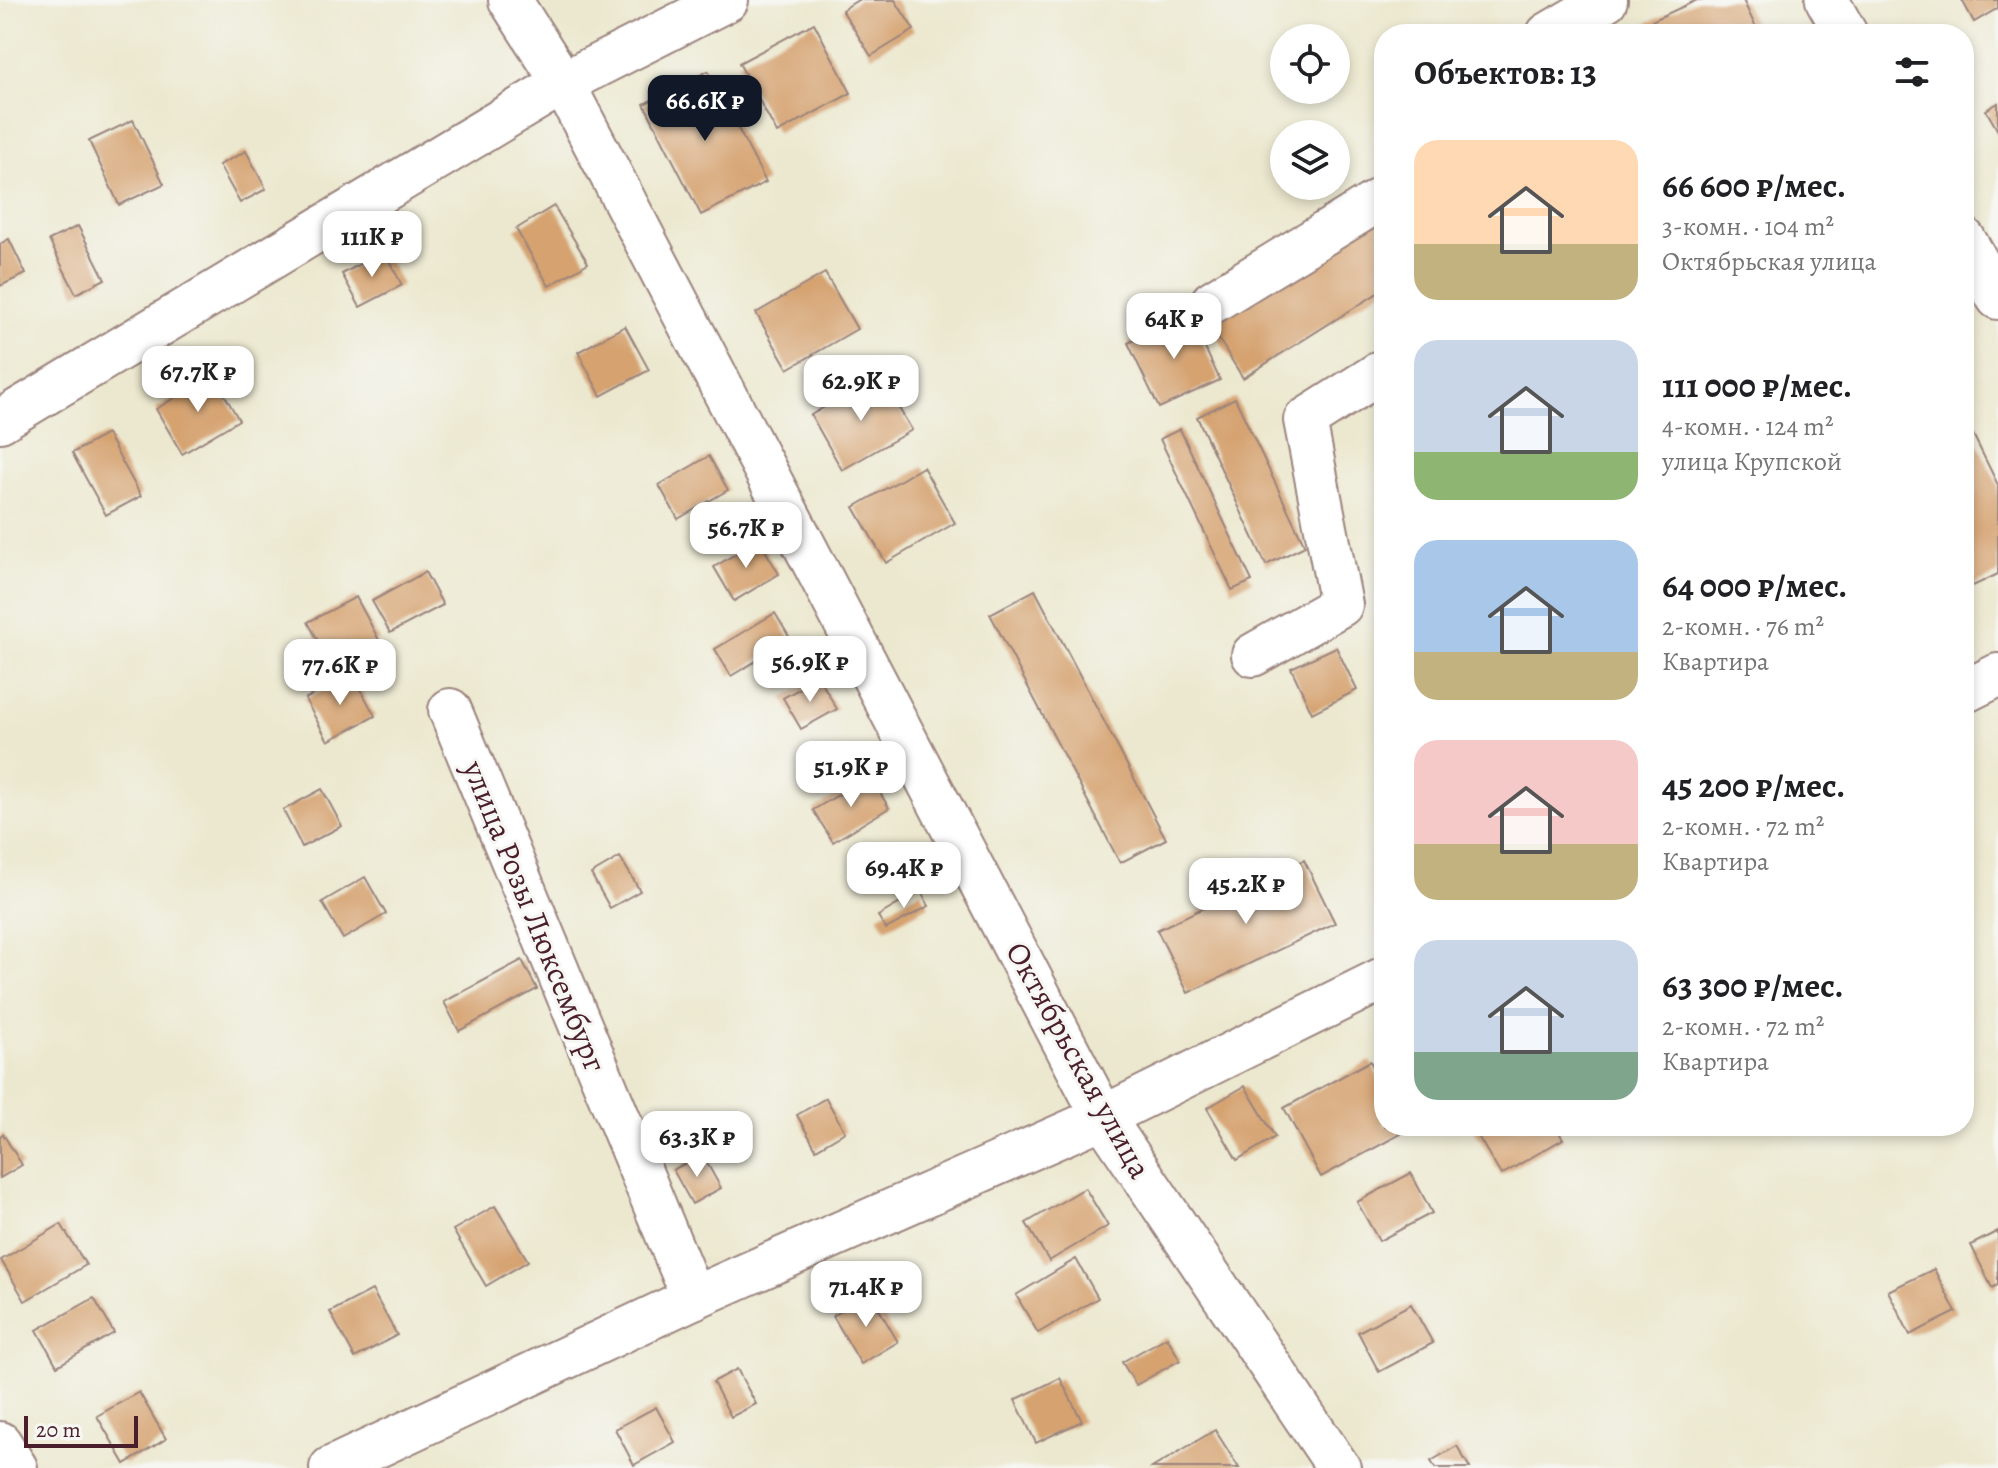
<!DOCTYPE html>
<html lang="ru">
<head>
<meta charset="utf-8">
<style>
  body { margin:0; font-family:Alegreya,serif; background:#f2f2f2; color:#202124; height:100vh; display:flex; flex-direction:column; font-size:30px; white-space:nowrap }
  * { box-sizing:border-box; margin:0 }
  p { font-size:26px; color:#757577 }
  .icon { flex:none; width:44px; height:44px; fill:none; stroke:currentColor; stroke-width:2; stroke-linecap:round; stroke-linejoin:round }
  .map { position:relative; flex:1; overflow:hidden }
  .panel { position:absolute; left:1374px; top:24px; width:600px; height:1112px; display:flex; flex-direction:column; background:#fff; border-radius:32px; box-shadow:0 4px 12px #0003 }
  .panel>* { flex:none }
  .controls { position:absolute; left:1270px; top:24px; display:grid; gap:16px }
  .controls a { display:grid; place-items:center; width:80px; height:80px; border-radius:50%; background:#fff; box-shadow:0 4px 12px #0003; font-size:40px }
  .scale { position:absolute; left:24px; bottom:20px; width:114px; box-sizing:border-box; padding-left:8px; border:4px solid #4a1f2b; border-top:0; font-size:22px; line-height:28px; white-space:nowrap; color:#4a1f2b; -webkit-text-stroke:6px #f6f6f2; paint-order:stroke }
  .price { position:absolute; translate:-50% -68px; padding:0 18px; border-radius:16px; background:#fff; color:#222; font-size:26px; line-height:52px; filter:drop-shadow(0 2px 4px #0008) }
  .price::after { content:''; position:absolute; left:50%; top:48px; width:24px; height:18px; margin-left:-12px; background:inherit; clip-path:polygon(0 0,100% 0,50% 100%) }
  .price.on { background:#111827; color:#fff }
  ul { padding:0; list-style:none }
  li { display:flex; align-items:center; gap:24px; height:200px; padding:0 40px }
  li span { display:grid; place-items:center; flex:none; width:224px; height:160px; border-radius:24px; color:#555 }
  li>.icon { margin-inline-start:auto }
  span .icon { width:96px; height:96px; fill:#fffc; stroke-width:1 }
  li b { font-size:34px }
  h2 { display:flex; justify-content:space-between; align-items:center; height:96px; padding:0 40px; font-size:34px }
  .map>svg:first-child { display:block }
</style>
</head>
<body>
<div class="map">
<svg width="1998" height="1468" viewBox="0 0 1998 1468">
  <rect width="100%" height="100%" fill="#f6f6f2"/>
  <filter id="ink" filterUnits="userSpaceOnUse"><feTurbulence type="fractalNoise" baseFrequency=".0125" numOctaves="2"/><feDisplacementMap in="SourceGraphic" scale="16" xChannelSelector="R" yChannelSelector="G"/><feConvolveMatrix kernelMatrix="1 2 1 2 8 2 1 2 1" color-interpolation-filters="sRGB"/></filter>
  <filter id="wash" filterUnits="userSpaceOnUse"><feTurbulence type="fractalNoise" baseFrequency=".006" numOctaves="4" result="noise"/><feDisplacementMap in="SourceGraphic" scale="32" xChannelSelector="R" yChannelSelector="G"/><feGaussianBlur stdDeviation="1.8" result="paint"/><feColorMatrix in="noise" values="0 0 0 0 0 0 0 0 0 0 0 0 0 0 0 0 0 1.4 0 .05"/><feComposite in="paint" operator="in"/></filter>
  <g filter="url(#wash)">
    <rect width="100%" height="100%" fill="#ece8cf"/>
    <g id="blocks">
      <g fill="#d5a270">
        <polygon points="858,0 895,0 914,30 871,56 842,10"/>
        <polygon points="1697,0 1743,0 1759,34 1631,34 1630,31"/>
        <polygon points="1962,0 1998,0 1998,8 1974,22"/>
        <polygon points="814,23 851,93 777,133 739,63"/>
        <polygon points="708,71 766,182 701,215 644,104"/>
        <polygon points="1998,103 1998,131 1986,110"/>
        <polygon points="133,120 164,184 119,205 89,141"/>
        <polygon points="246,151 266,189 240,203 219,165"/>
        <polygon points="554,206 588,263 549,286 516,229"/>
        <polygon points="1384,211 1384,289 1243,378 1208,322"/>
        <polygon points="78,226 105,279 76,294 49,240"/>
        <polygon points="9,239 26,274 0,286 0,244"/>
        <polygon points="384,251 402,285 360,307 342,274"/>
        <polygon points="825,273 857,329 788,369 756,313"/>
        <polygon points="1189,314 1220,380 1159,408 1128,343"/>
        <polygon points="625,326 649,370 601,396 578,352"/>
        <polygon points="213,375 239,420 182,454 156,409"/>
        <polygon points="879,375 912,430 842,470 811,415"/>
        <polygon points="1235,398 1305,546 1266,565 1197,417"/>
        <polygon points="1964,416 1998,485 1998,574 1973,586 1964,569"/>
        <polygon points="1180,429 1252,581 1232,590 1160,439"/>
        <polygon points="107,434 141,496 106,515 72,453"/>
        <polygon points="709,456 728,490 678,519 659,485"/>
        <polygon points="923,467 955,523 886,563 854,507"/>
        <polygon points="759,540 779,574 734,601 714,567"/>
        <polygon points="425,572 443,605 390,633 372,601"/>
        <polygon points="1035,590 1166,839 1120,863 990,614"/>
        <polygon points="356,597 379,640 331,665 308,622"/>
        <polygon points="775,613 791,640 731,676 715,649"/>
        <polygon points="1336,647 1357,690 1312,713 1291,668"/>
        <polygon points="352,673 375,716 328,741 305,699"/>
        <polygon points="819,678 837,709 801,729 783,698"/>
        <polygon points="870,776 889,808 833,842 813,810"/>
        <polygon points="322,789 342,826 302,847 283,810"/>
        <polygon points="620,857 640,891 610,908 591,874"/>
        <polygon points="1304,860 1335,923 1188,993 1157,930"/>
        <polygon points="365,877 386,914 343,939 322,902"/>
        <polygon points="921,891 929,906 886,929 878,916"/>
        <polygon points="522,960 537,989 459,1031 444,1002"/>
        <polygon points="1370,1061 1384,1086 1384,1126 1406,1126 1408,1130 1321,1177 1284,1108"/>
        <polygon points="1245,1086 1275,1137 1237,1160 1207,1108"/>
        <polygon points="826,1098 845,1132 816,1149 797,1115"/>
        <polygon points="1472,1126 1555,1126 1563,1139 1501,1175"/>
        <polygon points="3,1134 22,1165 0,1178 0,1136"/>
        <polygon points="702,1154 721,1188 692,1204 673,1170"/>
        <polygon points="1411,1173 1432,1213 1379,1241 1357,1202"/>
        <polygon points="1085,1188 1108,1226 1049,1261 1026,1223"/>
        <polygon points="495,1206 528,1261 486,1286 453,1230"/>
        <polygon points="61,1224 86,1265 25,1301 1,1260"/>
        <polygon points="1998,1231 1998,1285 1992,1288 1971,1245"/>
        <polygon points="1076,1259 1098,1298 1038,1333 1016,1295"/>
        <polygon points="1934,1269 1956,1312 1910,1335 1888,1291"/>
        <polygon points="372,1290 397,1335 355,1358 330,1312"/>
        <polygon points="870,1294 898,1342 861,1364 833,1316"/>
        <polygon points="94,1298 114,1333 57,1366 37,1330"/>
        <polygon points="1411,1304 1433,1343 1379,1372 1358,1332"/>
        <polygon points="1167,1337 1180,1360 1136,1385 1122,1362"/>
        <polygon points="737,1369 756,1404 731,1417 713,1382"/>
        <polygon points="1060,1378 1082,1421 1036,1443 1015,1400"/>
        <polygon points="139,1392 166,1439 125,1464 97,1416"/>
        <polygon points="656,1407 675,1442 634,1465 615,1429"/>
        <polygon points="1215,1430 1239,1468 1152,1468"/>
        <polygon points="1457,1446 1470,1468 1435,1468 1431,1461"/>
      </g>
    </g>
  </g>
  <g filter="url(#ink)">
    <use href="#blocks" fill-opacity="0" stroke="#9b847d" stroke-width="2"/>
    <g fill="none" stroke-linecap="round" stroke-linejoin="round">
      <g stroke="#9b847d" stroke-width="46">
        <g id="minor">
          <polyline points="510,0 563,83 1103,1117 1339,1468"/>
          <polyline points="1827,0 1846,34"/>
          <polyline points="1548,34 1606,0"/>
          <polyline points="1964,239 1998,298"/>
          <polyline points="1212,302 1384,197"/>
          <polyline points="0,421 563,83 727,0"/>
          <polyline points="1253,655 1341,605 1305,420 1384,370"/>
          <polyline points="1964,692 1998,675"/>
          <polyline points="450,710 693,1298"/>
          <polyline points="0,1443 16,1468"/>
          <polyline points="331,1468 693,1298 1103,1117 1384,978"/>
        </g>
      </g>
      <use href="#minor" stroke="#fff" stroke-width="42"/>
    </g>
  </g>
  <g text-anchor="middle" stroke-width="6" stroke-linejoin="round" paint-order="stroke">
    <g font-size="32" fill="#4a1f2b" stroke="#f6f6f2">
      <text transform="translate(535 916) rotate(68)" y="11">улица Розы Люксембург</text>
      <text transform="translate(1079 1060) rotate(61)" y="11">Октябрьская улица</text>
    </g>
  </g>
</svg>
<div class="controls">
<a><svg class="icon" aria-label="locate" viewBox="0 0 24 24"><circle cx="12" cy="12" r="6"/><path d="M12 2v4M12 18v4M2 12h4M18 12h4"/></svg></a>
<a><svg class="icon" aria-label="layers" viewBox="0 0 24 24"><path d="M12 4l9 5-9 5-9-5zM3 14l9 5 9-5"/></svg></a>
</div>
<div class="scale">20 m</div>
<b class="price on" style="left:705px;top:143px">66.6K ₽</b>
<b class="price" style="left:372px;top:279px">111K ₽</b>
<b class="price" style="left:1174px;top:361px">64K ₽</b>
<b class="price" style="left:198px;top:414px">67.7K ₽</b>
<b class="price" style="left:861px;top:423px">62.9K ₽</b>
<b class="price" style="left:746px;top:570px">56.7K ₽</b>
<b class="price" style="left:810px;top:704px">56.9K ₽</b>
<b class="price" style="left:340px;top:707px">77.6K ₽</b>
<b class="price" style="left:851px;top:809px">51.9K ₽</b>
<b class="price" style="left:904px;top:910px">69.4K ₽</b>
<b class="price" style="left:1246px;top:926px">45.2K ₽</b>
<b class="price" style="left:697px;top:1179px">63.3K ₽</b>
<b class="price" style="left:866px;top:1329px">71.4K ₽</b>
<section class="panel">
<h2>Объектов: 13<svg class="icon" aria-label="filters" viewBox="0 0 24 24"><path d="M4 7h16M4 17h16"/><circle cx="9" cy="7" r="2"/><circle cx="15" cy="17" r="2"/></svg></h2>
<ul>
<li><span style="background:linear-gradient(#ffd9b3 65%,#c2b280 0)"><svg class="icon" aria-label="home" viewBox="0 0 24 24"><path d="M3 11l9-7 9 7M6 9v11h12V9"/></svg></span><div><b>66 600 ₽/мес.</b><p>3-комн. · 104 m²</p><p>Октябрьская улица</p></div></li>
<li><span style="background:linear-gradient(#c9d6e8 70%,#8fb573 0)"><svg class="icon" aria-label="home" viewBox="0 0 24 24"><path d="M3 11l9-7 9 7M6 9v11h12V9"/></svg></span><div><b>111 000 ₽/мес.</b><p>4-комн. · 124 m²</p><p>улица Крупской</p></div></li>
<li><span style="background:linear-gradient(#a9c7e8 70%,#c2b280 0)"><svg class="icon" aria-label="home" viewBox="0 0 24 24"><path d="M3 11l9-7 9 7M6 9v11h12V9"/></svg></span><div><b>64 000 ₽/мес.</b><p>2-комн. · 76 m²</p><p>Квартира</p></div></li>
<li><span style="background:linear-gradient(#f6c9c9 65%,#c2b280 0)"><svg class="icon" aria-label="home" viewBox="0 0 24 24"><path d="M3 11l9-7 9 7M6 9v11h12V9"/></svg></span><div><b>45 200 ₽/мес.</b><p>2-комн. · 72 m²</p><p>Квартира</p></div></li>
<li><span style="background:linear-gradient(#c9d6e8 70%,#7fa58c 0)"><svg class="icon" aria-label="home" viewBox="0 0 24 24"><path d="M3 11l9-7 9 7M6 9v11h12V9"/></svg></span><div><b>63 300 ₽/мес.</b><p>2-комн. · 72 m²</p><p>Квартира</p></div></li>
</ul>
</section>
</div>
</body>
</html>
